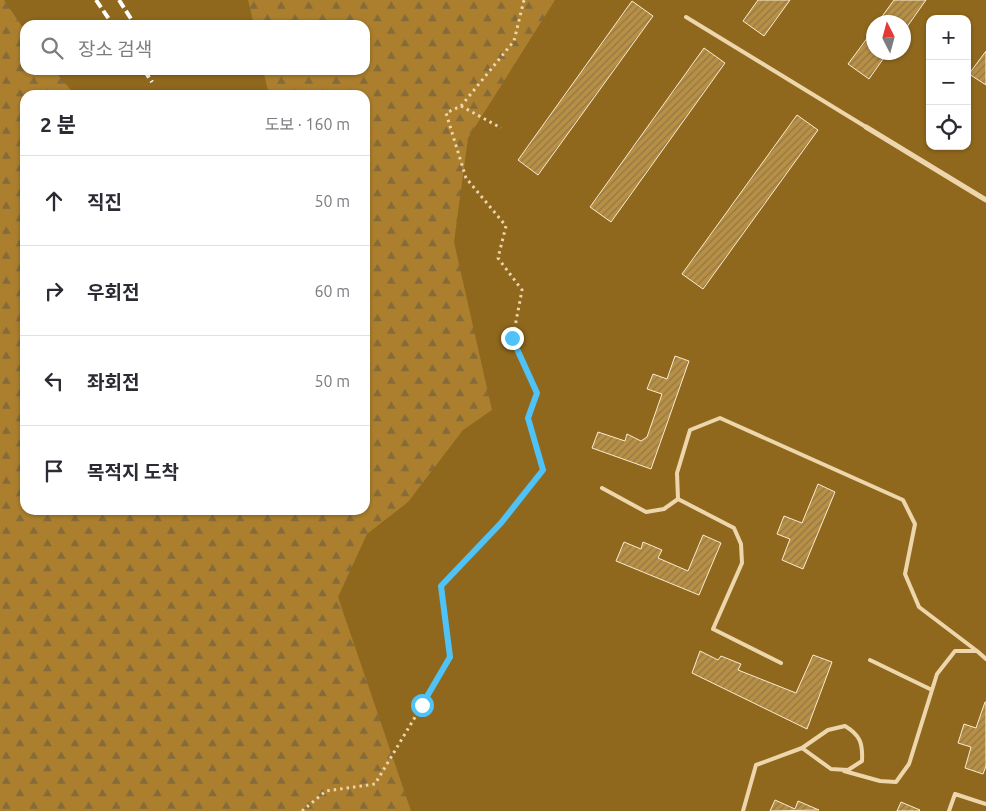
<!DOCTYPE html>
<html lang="ko">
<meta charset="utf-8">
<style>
:root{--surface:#fff;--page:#f2f2f3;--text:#2b2b33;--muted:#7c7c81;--line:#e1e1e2}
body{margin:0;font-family:Ubuntu,"Noto Sans KR",sans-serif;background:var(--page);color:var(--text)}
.controls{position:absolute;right:15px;top:15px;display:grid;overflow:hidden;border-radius:10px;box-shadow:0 1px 4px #0004}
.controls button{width:45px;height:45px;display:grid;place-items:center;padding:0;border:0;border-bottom:1px solid var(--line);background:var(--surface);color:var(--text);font:25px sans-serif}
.compass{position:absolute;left:866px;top:15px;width:45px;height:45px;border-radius:50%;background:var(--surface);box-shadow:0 1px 4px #0004;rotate:354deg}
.stop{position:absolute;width:15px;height:15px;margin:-11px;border:4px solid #4fc3f7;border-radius:50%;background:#fff}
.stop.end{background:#4fc3f7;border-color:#fff;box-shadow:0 1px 5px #0008}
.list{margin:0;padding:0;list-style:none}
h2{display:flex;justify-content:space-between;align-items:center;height:65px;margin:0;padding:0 20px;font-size:21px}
h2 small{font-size:16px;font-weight:400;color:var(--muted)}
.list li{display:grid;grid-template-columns:32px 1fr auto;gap:15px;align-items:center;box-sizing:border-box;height:90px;padding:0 20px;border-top:1px solid var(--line)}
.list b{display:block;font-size:19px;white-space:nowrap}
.list em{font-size:16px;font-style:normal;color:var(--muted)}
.icon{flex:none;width:28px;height:28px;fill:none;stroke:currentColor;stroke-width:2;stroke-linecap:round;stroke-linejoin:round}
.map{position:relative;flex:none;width:986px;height:811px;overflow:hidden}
.search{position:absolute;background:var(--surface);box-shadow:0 1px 4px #0004;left:20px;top:20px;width:350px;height:55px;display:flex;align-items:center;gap:12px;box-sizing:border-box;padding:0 18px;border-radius:15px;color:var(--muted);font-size:19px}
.panel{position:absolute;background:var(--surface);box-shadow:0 1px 4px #0004;left:20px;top:90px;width:350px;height:425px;border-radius:15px}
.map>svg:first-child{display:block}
.forest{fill:url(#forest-firs)}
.building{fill:url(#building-hatch);stroke:#faebd1}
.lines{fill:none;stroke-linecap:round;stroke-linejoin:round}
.path{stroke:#edd6ab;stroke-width:3;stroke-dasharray:2.5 4;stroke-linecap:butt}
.lane{stroke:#edd6ab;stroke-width:4}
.street{stroke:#edd6ab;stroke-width:5}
.rail{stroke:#fff;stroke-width:4;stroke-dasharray:9 4;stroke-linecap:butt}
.route{stroke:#4fc3f7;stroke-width:6}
</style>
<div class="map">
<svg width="986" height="811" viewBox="0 0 986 811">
<defs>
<pattern id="forest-firs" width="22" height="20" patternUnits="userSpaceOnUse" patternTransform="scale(1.25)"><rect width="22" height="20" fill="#ab7f2d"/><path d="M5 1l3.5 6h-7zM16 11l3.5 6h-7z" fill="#856b39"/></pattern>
<pattern id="building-hatch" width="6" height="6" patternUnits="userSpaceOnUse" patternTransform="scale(1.25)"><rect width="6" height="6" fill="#b78f45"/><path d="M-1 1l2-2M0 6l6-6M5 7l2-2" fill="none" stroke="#927847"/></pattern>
</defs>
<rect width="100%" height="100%" fill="#8f681d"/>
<!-- forest -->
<path class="forest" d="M0 0H4L25 31V70H54L75 95H25V510H365V95H269L263 70H365V25H254L248 0H555L468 138 454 242 492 410 463 430 408 502 367 534 338 597 411 811H0Z"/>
<!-- building -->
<path class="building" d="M758 0H790L764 36 743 21Z
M894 0H926L904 31V22H878Z
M632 1 653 16 538 175 518 160Z
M874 29V52H888L869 79 848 64Z
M704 48 725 63 611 222 590 207Z
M986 51V85L969 74Z
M797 115 818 130 703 289 682 274Z
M675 356 689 361 651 469 592 448 598 432 625 441 627 434 641 441 647 437 662 394 647 389 653 374 667 379Z
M818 484 835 492 803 569 782 560 790 539 777 534 784 516 802 523Z
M703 535 721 543 699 595 616 561 624 542 641 549 643 542 662 550 658 558 688 571Z
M700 651 718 660 721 656 741 664 738 670 796 693 813 655 832 662 807 729 692 673Z
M985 702H986V766L983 774 965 768 971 747 958 743 964 724 976 728Z
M775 800 795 809 798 801 819 810 770 811Z
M901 802 920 810 919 811H897Z"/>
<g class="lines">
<!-- path -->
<path class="path" d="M461 106 501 128
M302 811 326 791 375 784 451 657 441 586 501 523 543 470 528 418 537 393 513 337 522 290 498 258 506 226 466 178 446 113 461 106 514 41 524 0"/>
<!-- lane -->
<path class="lane" d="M686 17 866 127
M602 488 646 512 664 509 678 499 734 528 741 544 742 563 713 629 781 663
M678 499 677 473 690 430 720 418 903 500 915 524 905 574 919 607 977 651
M870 660 932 690
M844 771 880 781 896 782 909 764 937 674 955 651H977L986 659
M743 811 756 765 802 748 828 730 845 726C860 735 863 743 862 761L848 770 831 769 802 748
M949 811 955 794 986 804"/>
<!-- street -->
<path class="street" d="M866 127 986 200"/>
<!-- rail -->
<path class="rail" d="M96 0 113 25
M119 0 135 25
M144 70 152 82"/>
</g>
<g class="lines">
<!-- route -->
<path class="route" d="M422 705 450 657 441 586 501 523 543 470 528 418 537 393 512 338"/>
</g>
</svg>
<div class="controls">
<button>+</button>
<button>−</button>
<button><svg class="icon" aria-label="locate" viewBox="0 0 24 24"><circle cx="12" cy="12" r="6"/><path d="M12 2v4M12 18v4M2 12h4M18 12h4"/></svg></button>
</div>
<svg class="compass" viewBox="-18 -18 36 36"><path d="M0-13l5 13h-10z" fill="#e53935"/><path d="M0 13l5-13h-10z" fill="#7c7c81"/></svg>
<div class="stop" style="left:422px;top:705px"></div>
<div class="stop end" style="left:512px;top:338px"></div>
<div class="search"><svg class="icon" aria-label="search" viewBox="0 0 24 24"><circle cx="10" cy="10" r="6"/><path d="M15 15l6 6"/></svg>장소 검색</div>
<section class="panel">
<h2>2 분<small>도보 · 160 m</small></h2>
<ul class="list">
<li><svg class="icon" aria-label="ahead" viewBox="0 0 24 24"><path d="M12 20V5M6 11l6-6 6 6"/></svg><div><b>직진</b></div><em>50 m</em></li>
<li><svg class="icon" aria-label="right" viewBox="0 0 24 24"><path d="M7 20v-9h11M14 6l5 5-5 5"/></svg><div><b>우회전</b></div><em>60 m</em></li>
<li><svg class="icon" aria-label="left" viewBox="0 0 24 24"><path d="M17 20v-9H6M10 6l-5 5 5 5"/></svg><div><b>좌회전</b></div><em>50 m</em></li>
<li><svg class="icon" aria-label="arrive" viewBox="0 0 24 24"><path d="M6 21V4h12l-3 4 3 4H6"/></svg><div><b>목적지 도착</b></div></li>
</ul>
</section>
</div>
